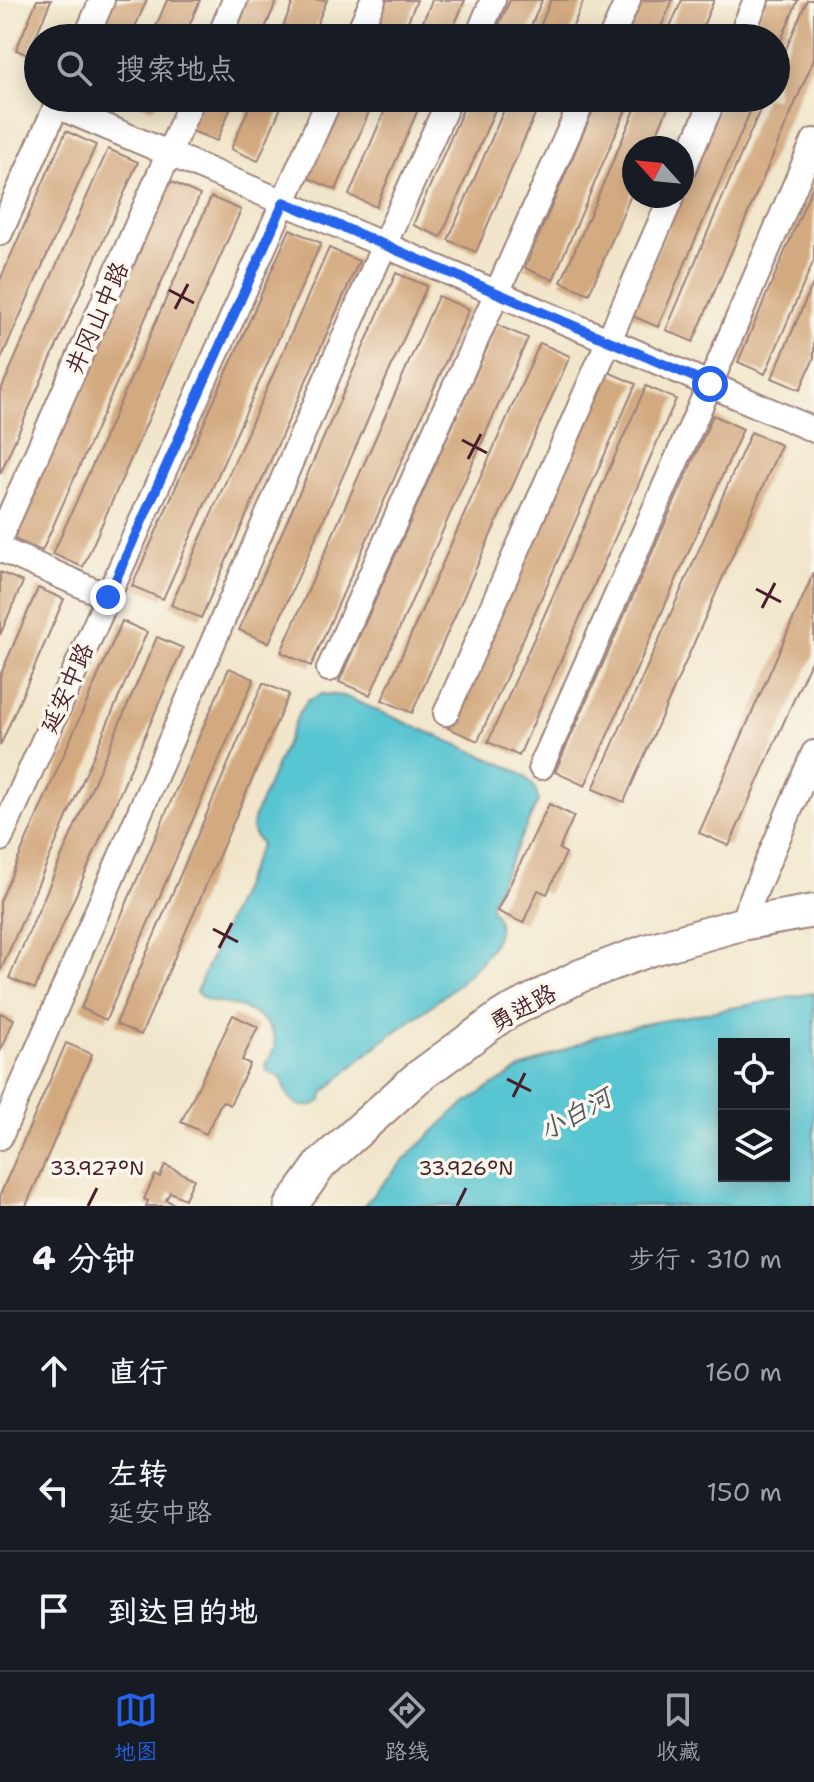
<!DOCTYPE html>
<html lang="zh">
<meta charset="utf-8">
<style>
:root{--surface:#171b24;--page:#242831;--text:#f1f3f6;--muted:#9ea1a6;--line:#363941;--accent:#2563eb}
body{margin:0;font-family:"Shantell Sans","LXGW WenKai TC",sans-serif;background:var(--page);color:var(--text)}
.controls{position:absolute;right:24px;bottom:24px;display:grid;overflow:hidden;border-radius:0px;box-shadow:0 4px 20px #0003}
.controls button{width:72px;height:72px;display:grid;place-items:center;padding:0;border:0;border-bottom:2px solid var(--line);background:var(--surface);color:var(--text);font:40px sans-serif}
.compass{position:absolute;left:622px;top:136px;width:72px;height:72px;border-radius:50%;background:var(--surface);box-shadow:0 4px 20px #0003;rotate:297deg}
.stop{position:absolute;width:24px;height:24px;margin:-18px;border:6px solid #2563eb;border-radius:50%;background:#fff}
.stop.end{background:#2563eb;border-color:#fff;box-shadow:0 2px 8px #0008}
.list{margin:0;padding:0;list-style:none}
h2{display:flex;justify-content:space-between;align-items:center;height:104px;margin:0;padding:0 32px;font-size:34px}
h2 small{font-size:26px;font-weight:400;color:var(--muted)}
.list li{display:grid;grid-template-columns:52px 1fr auto;gap:24px;align-items:center;box-sizing:border-box;height:120px;padding:0 32px;border-top:2px solid var(--line)}
.list b{display:block;font-size:30px;white-space:nowrap}
.list p{margin:0;font-size:26px;white-space:nowrap;color:var(--muted)}
.list em{font-size:26px;font-style:normal;color:var(--muted)}
.icon{flex:none;width:44px;height:44px;fill:none;stroke:currentColor;stroke-width:2;stroke-linecap:round;stroke-linejoin:round}
.map{position:relative;flex:none;width:814px;height:1206px;overflow:hidden}
.search{position:absolute;background:var(--surface);box-shadow:0 4px 20px #0003;left:24px;right:24px;top:24px;height:88px;display:flex;align-items:center;gap:20px;box-sizing:border-box;padding:0 28px;border-radius:44px;color:var(--muted);font-size:30px}
.sheet{height:464px;background:var(--surface)}
nav{display:flex;justify-content:space-around;align-items:center;box-sizing:border-box;height:112px;border-top:2px solid var(--line);background:var(--surface);font-size:22px;color:var(--muted)}
nav a{display:grid;justify-items:center;gap:4px}
nav .on{color:var(--accent)}
.map>svg:first-child{display:block}
.water{fill:#59c5d2;stroke:#52727e;stroke-width:2;fill-rule:evenodd}
.building{fill:#d3a97f}
.lines{fill:none;stroke-linecap:round;stroke-linejoin:round}
.street-casing{stroke:#9e827b;stroke-width:28}
.secondary-casing{stroke:#9e827b;stroke-width:36}
.street{stroke:#fff;stroke-width:24}
.secondary{stroke:#fff;stroke-width:32}
.route{stroke:#2563eb;stroke-width:10}
.ticks{fill:none;stroke:#4a1f2b;stroke-width:3}
.labels{text-anchor:middle;stroke-width:7;stroke-linejoin:round;paint-order:stroke}
.street-label{font-size:24px;fill:#4a1f2b;stroke:#fbf7ec}
.water-label{font-size:26px;font-style:italic;fill:#4f5965;stroke:#fbf7ec}
.ticks-label{font-size:20px;text-anchor:middle;fill:#4a1f2b;stroke:#fbf7ec;stroke-width:7;stroke-linejoin:round;paint-order:stroke}
</style>
<div class="map">
<svg width="814" height="1206" viewBox="0 0 814 1206">
<rect width="100%" height="100%" fill="#fbf7ec"/>
<filter id="ink" filterUnits="userSpaceOnUse"><feTurbulence type="fractalNoise" baseFrequency=".0125" numOctaves="2"/><feDisplacementMap in="SourceGraphic" scale="16" xChannelSelector="R" yChannelSelector="G"/><feConvolveMatrix kernelMatrix="1 2 1 2 8 2 1 2 1" color-interpolation-filters="sRGB"/></filter>
<filter id="wash" filterUnits="userSpaceOnUse"><feTurbulence type="fractalNoise" baseFrequency=".006" numOctaves="4" result="noise"/><feDisplacementMap in="SourceGraphic" scale="32" xChannelSelector="R" yChannelSelector="G"/><feGaussianBlur stdDeviation="1.8" result="paint"/><feColorMatrix in="noise" values="0 0 0 0 0 0 0 0 0 0 0 0 0 0 0 0 0 1.4 0 .05"/><feComposite in="paint" operator="in"/></filter>
<g filter="url(#wash)">
<rect width="100%" height="100%" fill="#f1e6cb"/>
<!-- water -->
<path class="water" d="M322 694 344 696 509 767C524 775 537 783 538 801L491 902V909C529 946 410 1020 385 1039 364 1055 344 1074 324 1092L322 1100C301 1116 285 1099 282 1077L267 1071 266 1066C269 1058 275 1051 275 1043 275 1024 252 1010 236 1006 219 1001 211 1006 196 992L261 844C251 832 251 831 255 815L299 713 307 701Z
M814 993V1206H363L405 1159 454 1112 485 1090 522 1068 599 1035 644 1024ZM724 1044H784V1176H724Z"/>
<g id="blocks">
<!-- building -->
<path class="building" d="M37 0H51L28 55 16 50Z
M114 0H147L130 38H98Z
M167 0H200L184 38H151Z
M245 0H277L261 38H228Z
M294 0H327L311 38H278Z
M384 0H417L401 38H368Z
M432 0H465L449 38H416Z
M510 0H542L526 38H493Z
M551 0H584L568 38H535Z
M640 0H673L656 38H624Z
M682 0H714L698 38H665Z
M765 0H798L776 52V38H749Z
M807 0H814V59L693 342 666 330 765 98H776V72Z
M127 98H158L153 109Z
M203 98H235L217 141 189 130Z
M253 98H285L258 161 231 149Z
M343 98H375L336 190 308 178Z
M390 98H423L376 207 349 195Z
M468 98H500L441 237 413 225Z
M509 98H542L476 252 448 240Z
M598 98H631L553 280 525 268Z
M640 98H672L651 148H634V188L589 294 561 282Z
M723 98H756L658 327 630 315Z
M66 131 96 145 0 361V280Z
M108 149 138 162 0 474V392Z
M170 181 200 195 42 551 12 538Z
M814 183V260L765 374 738 362Z
M211 197 241 210 83 567 53 554Z
M290 229 321 243 163 599 132 586Z
M329 248 359 261 201 618 171 605Z
M396 273 427 286 269 643 239 630Z
M814 281V358L800 390 772 378Z
M438 296 469 309 311 666 281 652Z
M497 325 528 338 370 695 339 682Z
M540 343 570 356 412 713 382 700Z
M606 371 636 384 478 741 448 728Z
M646 386 676 399 519 756 488 742Z
M713 415 743 429 585 786 555 772Z
M751 432 781 445 624 802 593 789Z
M0 572 23 582 0 635Z
M814 572V654L729 846 699 833Z
M38 588 64 599 0 746V676Z
M122 621 147 632 0 972V901Z
M157 637 183 648 35 989 9 978Z
M229 668 254 679 106 1020 81 1008Z
M263 683 289 694 141 1035 116 1024Z
M549 804 574 816 559 849 566 853 547 894 538 890 523 923 497 911Z
M0 1013 14 1019 0 1052Z
M233 1015 258 1027 242 1060 250 1064 230 1105 222 1101 206 1134 181 1122Z
M66 1043 92 1054 26 1206H0V1195Z
M165 1165 194 1179 185 1199 170 1192 166 1200 178 1206H146L148 1201 144 1199 155 1175 160 1177Z"/>
</g>
</g>
<g filter="url(#ink)">
<use href="#blocks" fill-opacity="0" stroke="#9e827b" stroke-width="2"/>
<g class="lines">
<defs>
<path id="street" d="M86 38 102 0
M219 38 235 0
M356 38 373 0
M477 38 493 0
M611 38 628 0
M740 38 756 0
M57 106 610 341 814 430
M682 172 714 98
M0 233 60 98
M0 538 193 98
M0 549 108 597
M329 669 584 98
M446 713 672 196
M541 767 710 384 814 141
M0 839 330 98
M741 924 814 753
M0 1137 384 245 450 98"/>
<path id="secondary" d="M291 1206 321 1164 417 1078 503 1015 580 976 649 950 741 924 814 911"/>
</defs>
<!-- street casing -->
<use href="#street" class="street-casing"/>
<!-- secondary casing -->
<use href="#secondary" class="secondary-casing"/>
<!-- street -->
<use href="#street" class="street"/>
<!-- secondary -->
<use href="#secondary" class="secondary"/>
</g>
</g>
<g class="lines" filter="url(#ink)">
<!-- route -->
<path class="route" d="M108 597 284 202 710 384"/>
</g>
<!-- ticks -->
<path class="ticks" d="M169 290 194 303M175 309 188 284M462 440 487 453M468 459 481 434M756 589 781 602M762 608 775 583M213 929 238 942M219 948 232 923M507 1079 531 1091M513 1097 525 1073M88 1206 97 1188M457 1206 466 1188"/>
<g class="labels">
<!-- street labels -->
<g class="street-label">
<text transform="translate(97 318) rotate(-66)" y="8">井冈山中路</text>
<text transform="translate(67 688) rotate(-66)" y="8">延安中路</text>
<text transform="translate(523 1008) rotate(-29)" y="8">勇进路</text>
</g>
<!-- water labels -->
<g class="water-label">
<text transform="translate(575 1114) rotate(-29)" y="9">小白河</text>
</g>
</g>
<g class="ticks-label">
<text x="97" y="1175">33.927°N</text>
<text x="466" y="1175">33.926°N</text>
</g>
</svg>
<div class="controls">
<button><svg class="icon" aria-label="locate" viewBox="0 0 24 24"><circle cx="12" cy="12" r="6"/><path d="M12 2v4M12 18v4M2 12h4M18 12h4"/></svg></button>
<button><svg class="icon" aria-label="layers" viewBox="0 0 24 24"><path d="M12 4l9 5-9 5-9-5zM3 14l9 5 9-5"/></svg></button>
</div>
<svg class="compass" viewBox="-18 -18 36 36"><path d="M0-13l5 13h-10z" fill="#e53935"/><path d="M0 13l5-13h-10z" fill="#9ea1a6"/></svg>
<div class="stop" style="left:710px;top:384px"></div>
<div class="stop end" style="left:108px;top:597px"></div>
<div class="search"><svg class="icon" aria-label="search" viewBox="0 0 24 24"><circle cx="10" cy="10" r="6"/><path d="M15 15l6 6"/></svg>搜索地点</div>
</div>
<section class="sheet">
<h2>4 分钟<small>步行 · 310 m</small></h2>
<ul class="list">
<li><svg class="icon" aria-label="ahead" viewBox="0 0 24 24"><path d="M12 20V5M6 11l6-6 6 6"/></svg><div><b>直行</b></div><em>160 m</em></li>
<li><svg class="icon" aria-label="left" viewBox="0 0 24 24"><path d="M17 20v-9H6M10 6l-5 5 5 5"/></svg><div><b>左转</b><p>延安中路</p></div><em>150 m</em></li>
<li><svg class="icon" aria-label="arrive" viewBox="0 0 24 24"><path d="M6 21V4h12l-3 4 3 4H6"/></svg><div><b>到达目的地</b></div></li>
</ul>
</section>
<nav>
<a class="on"><svg class="icon" aria-label="map" viewBox="0 0 24 24"><path d="M3 6l6-2 6 2 6-2v14l-6 2-6-2-6 2zM9 4v14M15 6v14"/></svg>地图</a>
<a><svg class="icon" aria-label="directions" viewBox="0 0 24 24"><path d="M12 3l9 9-9 9-9-9zM9 14v-3h6M13 9l2 2-2 2"/></svg>路线</a>
<a><svg class="icon" aria-label="saved" viewBox="0 0 24 24"><path d="M7 4h10v16l-5-4-5 4z"/></svg>收藏</a>
</nav>
